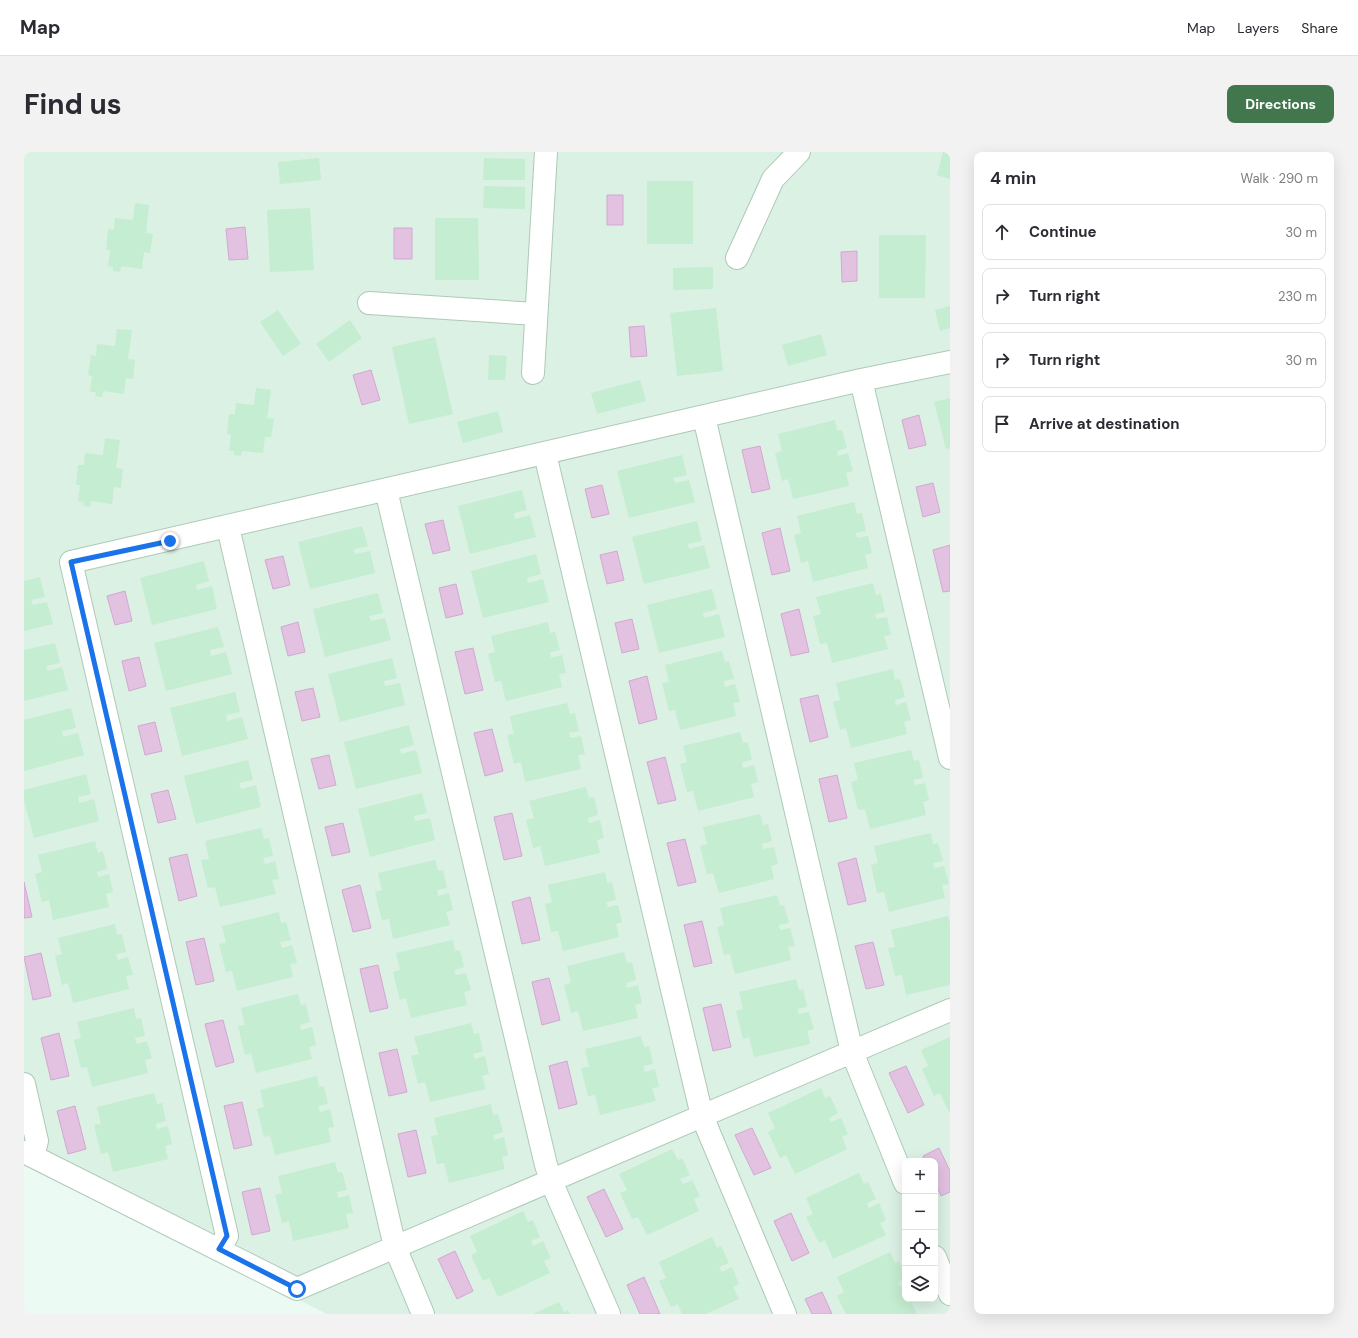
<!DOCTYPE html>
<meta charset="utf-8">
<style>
:root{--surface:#fff;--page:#f2f2f3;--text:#2b2b33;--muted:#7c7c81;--line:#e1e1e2;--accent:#42774d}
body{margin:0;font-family:"DM Sans",sans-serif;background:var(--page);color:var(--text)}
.controls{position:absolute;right:12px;bottom:12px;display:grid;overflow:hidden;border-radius:8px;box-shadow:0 4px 16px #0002}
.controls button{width:36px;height:36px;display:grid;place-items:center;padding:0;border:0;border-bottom:1px solid var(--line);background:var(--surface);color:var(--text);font:20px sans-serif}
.stop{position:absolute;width:12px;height:12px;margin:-9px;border:3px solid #1a73e8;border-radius:50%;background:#fff}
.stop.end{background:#1a73e8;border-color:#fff;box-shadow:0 1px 4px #0008}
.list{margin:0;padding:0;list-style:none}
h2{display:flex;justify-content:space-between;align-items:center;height:52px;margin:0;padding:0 16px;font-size:17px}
h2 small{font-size:13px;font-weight:400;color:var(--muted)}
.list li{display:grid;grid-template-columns:26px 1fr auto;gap:12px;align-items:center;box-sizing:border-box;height:56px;margin:0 8px 8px;padding:0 8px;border:1px solid var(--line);border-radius:8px}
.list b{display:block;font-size:15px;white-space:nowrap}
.list em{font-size:13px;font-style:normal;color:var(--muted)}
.icon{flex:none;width:22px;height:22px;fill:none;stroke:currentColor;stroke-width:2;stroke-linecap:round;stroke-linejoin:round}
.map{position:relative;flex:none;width:926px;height:1162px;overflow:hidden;border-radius:8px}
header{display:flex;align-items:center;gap:24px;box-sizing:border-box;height:56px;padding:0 20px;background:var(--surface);border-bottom:1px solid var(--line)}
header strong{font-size:19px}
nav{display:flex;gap:22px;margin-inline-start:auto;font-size:14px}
.intro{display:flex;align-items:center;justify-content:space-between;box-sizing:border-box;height:96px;padding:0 24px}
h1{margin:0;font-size:28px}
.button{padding:10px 18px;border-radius:8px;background:var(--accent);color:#fff;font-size:14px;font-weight:700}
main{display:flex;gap:24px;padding:0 24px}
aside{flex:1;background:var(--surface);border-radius:8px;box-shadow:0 4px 16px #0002}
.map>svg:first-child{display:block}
.residential{fill:#daf1e4;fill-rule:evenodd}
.water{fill:#e2c1e1;stroke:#d3a8d1}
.building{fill:#c5edd1}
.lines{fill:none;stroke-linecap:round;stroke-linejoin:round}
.minor-casing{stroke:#aec9b7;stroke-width:24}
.minor{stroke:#fff;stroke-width:22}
.route{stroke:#1a73e8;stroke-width:5}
</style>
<header>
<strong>Map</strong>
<nav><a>Map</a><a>Layers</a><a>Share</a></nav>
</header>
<div class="intro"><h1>Find us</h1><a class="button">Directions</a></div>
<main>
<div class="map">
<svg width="926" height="1162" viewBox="0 0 926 1162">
<rect width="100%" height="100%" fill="#ebfaf3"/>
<!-- residential -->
<path class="residential" d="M0 0H926V1162H303L0 1010ZM881 1009H911V1147H881Z"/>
<!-- water -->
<path class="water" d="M583 43H599V73H583Z
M221 75 224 107 205 108 202 77Z
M370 76H388V107H370Z
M833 99V129L818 130 817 100Z
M620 174 623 204 607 205 605 175Z
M347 218 356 248 338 253 329 223Z
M895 263 902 293 885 297 878 268Z
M736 294 746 337 728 341 718 298Z
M909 331 916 360 899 365 892 335Z
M578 333 585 362 568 366 561 337Z
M419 368 426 398 409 402 401 372Z
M756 376 766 419 748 423 738 381Z
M926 393V439L919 440 909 398Z
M593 399 600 428 583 432 576 403Z
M259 404 266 433 249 437 241 408Z
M432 432 439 462 422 466 415 436Z
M101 439 108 469 91 473 83 444Z
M775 457 785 500 767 504 757 462Z
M608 467 615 497 598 501 591 471Z
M274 470 281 500 264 504 257 475Z
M449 496 459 538 441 542 431 500Z
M115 505 122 534 105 539 98 509Z
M623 524 633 567 615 572 605 529Z
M289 536 296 565 278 569 271 540Z
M794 543 804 585 786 590 776 547Z
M131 570 138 599 121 603 114 574Z
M468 577 479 619 461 624 450 581Z
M305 603 312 633 295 637 287 607Z
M641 605 652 648 634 652 623 610Z
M813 623 823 666 805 670 795 627Z
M144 638 152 667 134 671 127 642Z
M488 661 498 704 480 708 470 665Z
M319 671 326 700 308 704 301 675Z
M661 687 672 730 654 734 643 691Z
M163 702 173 744 155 749 145 706Z
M832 706 842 749 824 753 814 711Z
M0 730 8 765 0 766Z
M336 733 347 776 329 780 318 738Z
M506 745 516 788 498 792 488 750Z
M678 769 688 811 670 815 660 773Z
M180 786 190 829 172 833 162 790Z
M849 790 860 833 842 837 831 794Z
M17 801 27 844 9 848 0 805Z
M354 813 364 856 346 860 336 817Z
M525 826 536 868 518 873 508 830Z
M697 852 707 895 689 899 679 856Z
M199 868 210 910 192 915 181 872Z
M35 881 45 924 27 928 17 886Z
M373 897 383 940 365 944 355 901Z
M543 909 553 952 535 957 525 914Z
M882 914 900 953 884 961 865 921Z
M218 950 228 993 210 997 200 954Z
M51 954 62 997 44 1002 33 959Z
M728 976 747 1016 730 1023 711 983Z
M392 978 402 1021 384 1025 374 982Z
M915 996 926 1019V1040L917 1044 911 1030V1009H901L899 1004Z
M236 1036 246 1079 228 1083 218 1040Z
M580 1037 599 1077 582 1085 563 1045Z
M767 1061 785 1101 768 1109 750 1069Z
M431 1099 449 1139 433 1147 414 1107Z
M620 1125 636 1162H616L603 1133Z
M798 1140 808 1162H788L781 1147Z"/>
<!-- building -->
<path class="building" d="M919 0H926V27L913 23Z
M295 6 297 28 256 32 254 10Z
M460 6 501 7V28H459Z
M623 29H669V92H623Z
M460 34 501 35V57L459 56Z
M111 51 125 53 122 81 129 82 126 101 120 100 118 117 97 114 96 120 89 119V115L84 114 86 98H82L84 77 90 78 91 66 109 68Z
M286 56 290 118 246 120 243 58Z
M411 66H454L455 128H411Z
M855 83H902L901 146H855Z
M689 115V137L649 138V116Z
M926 154V176L916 179 911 158Z
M692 156 699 219 653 224 646 161Z
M254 158 277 192 259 204 236 170Z
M326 168 338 186 305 210 292 192Z
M93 177 108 178 104 207 111 208 109 227 102 226 100 242 79 239 78 245 71 244 72 240H66L68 224 64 223 67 203 72 204 73 192 91 194Z
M797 182 803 203 764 214 758 193Z
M411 185 429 262 385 272 368 195Z
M465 203 483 204 481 228H464Z
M616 228 622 249 573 262 567 241Z
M232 236 247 238 243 266 250 267 247 285H241L239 301 218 299 217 304 210 303V299H205L207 283 203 282 205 262H211L212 251 230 253Z
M926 246V296L922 297 910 250Z
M474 259 479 280 439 291 433 270Z
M811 268 813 279 818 278 823 296 813 299 814 304 824 301 829 319 822 321 825 334 769 347 764 327 758 329 751 301 758 299 754 282Z
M81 286 96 288 92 316 99 317 97 336 90 335 88 352 67 349 66 355 59 354 60 350 54 349 56 333H52L54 313H60L61 301 79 303Z
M658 303 663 323 649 326 651 331 665 328 671 350 605 366 593 319Z
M498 338 503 358 490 361 491 367 506 363 512 385 446 402 434 354Z
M830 350 833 362 838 361 842 379 832 381 833 386 844 384 848 401 841 403 844 416 789 430 784 409 777 411 770 383 777 381 773 364Z
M673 369 678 389 664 392 665 397 680 393 686 416 620 432 608 385Z
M338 374 344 394 330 397 331 402 346 399 351 421 286 437 274 390Z
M512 402 517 422 503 426 504 431 519 427 525 450 459 466 447 419Z
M180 409 185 429 172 433 173 438 188 434 193 457 128 473 116 426Z
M16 425 21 445 7 448 9 453 23 450 29 472 0 479V429Z
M849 431 852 443 857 442 861 460 851 462 852 467 863 465 867 483 860 484 864 497 808 511 803 491 796 492 789 464 797 462 792 445Z
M688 437 693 457 679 461 680 466 695 462 701 485 635 501 623 453Z
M354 441 359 461 345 464 347 469 361 466 367 488 301 505 289 457Z
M524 470 526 481 531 480 536 498 526 500 527 506 538 503 542 521 535 522 538 535 482 549 477 529 471 530 464 502 471 500 467 484Z
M194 475 200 495 186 498 187 504 202 500 208 522 142 539 130 491Z
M31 491 36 511 22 514 24 519 38 515 44 538 0 549V498Z
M698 499 701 510 705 509 710 527 700 529 701 535 711 532 716 550 709 551 712 564 656 578 651 558 645 559 638 531 645 530 641 513Z
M368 506 373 526 360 529 361 534 376 531 381 553 316 570 304 522Z
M869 517 871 528 876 527 881 545 871 548 872 553 882 550 887 568 880 570 883 582 827 596 822 576 816 578 809 550 816 548 812 531Z
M211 540 216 560 202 563 203 569 218 565 224 587 158 604 146 556Z
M543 551 546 562 551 561 555 579 545 581 546 586 557 584 561 602 554 603 557 617 501 630 497 610 490 612 483 583 490 582 486 564Z
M47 556 52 576 38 579 39 585 54 581 60 603 0 619V568Z
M385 573 390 593 376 597 377 602 392 598 398 621 332 637 320 590Z
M716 580 719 591 724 590 728 608 718 610 719 616 730 613 734 630 727 632 730 645 674 659 669 639 663 640 656 612 663 610 659 594Z
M887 598 890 609 895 608 899 626 889 628 891 633 901 631 905 648 899 650 902 663 846 677 841 657 834 658 827 630 834 628 830 611Z
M224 608 229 628 215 631 217 637 232 633 237 655 172 672 160 624Z
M62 622 67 642 54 645 55 651 70 647 75 669 10 686 0 648V638Z
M562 635 565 646 570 645 574 663 564 666 565 671 576 668 580 686 573 688 576 701 521 714 516 694 509 696 502 668 510 666 505 649Z
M398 641 403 661 390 664 391 669 406 666 411 688 346 705 334 657Z
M736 662 739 673 744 672 748 689 738 692 739 697 750 695 754 712 747 714 750 727 695 741 689 721 683 722 676 694 683 692 679 675Z
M237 676 240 687 245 686 249 704 239 706 241 712 251 709 255 727 248 728 252 742 196 755 191 735 184 736 177 708 185 707 181 689Z
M907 681 909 692 914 691 919 709 909 711 910 716 920 714 925 732 918 733 921 746 865 760 860 740 853 741 847 713 854 711 850 694Z
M71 689 74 701 79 699 83 717 73 720 74 725 85 722 89 740 82 742 85 755 29 768 25 748 18 750 11 722 18 720 14 703Z
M411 708 414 719 419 718 423 736 413 738 414 744 425 741 429 758 422 760 426 773 369 787 365 767 358 768 351 740 358 738 354 721Z
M581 720 583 731 588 730 592 748 582 750 584 755 594 753 598 770 592 772 595 785 539 799 534 779 527 780 521 752 528 750 524 733Z
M753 743 756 754 760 753 765 771 755 773 756 778 766 776 771 794 764 795 767 808 711 822 706 802 700 803 693 775 700 773 696 756Z
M255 760 257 771 262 770 267 788 256 790 258 796 268 793 273 811 266 812 269 825 213 839 208 819 202 820 195 792 202 791 198 774Z
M924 764 926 771V833L882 843 878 823 871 824 864 796 871 795 867 778Z
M91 772 93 783 98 782 102 800 92 802 94 808 104 805 109 823 102 824 105 837 49 851 44 831 38 833 31 804 38 802 34 786Z
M429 788 431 799 436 798 440 815 430 818 432 823 442 821 447 838 440 840 443 853 387 866 382 846 376 848 369 820 376 818 372 801Z
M600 800 603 811 608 810 612 828 602 831 603 836 614 833 618 851 611 853 614 866 559 879 554 859 547 861 540 833 547 831 543 814Z
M772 827 775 838 779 837 783 855 773 857 775 862 785 860 790 877 783 879 786 892 730 905 725 885 719 887 712 859 719 857 715 840Z
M274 842 277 853 282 852 286 870 276 873 277 878 288 875 292 893 285 895 288 907 232 921 227 901 221 903 214 874 221 873 217 856Z
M110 856 112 867 117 866 121 884 111 886 113 892 123 889 128 906 121 908 124 921 68 935 63 915 57 916 50 888 57 886 53 870Z
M447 871 450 882 455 881 459 899 449 902 451 907 461 904 465 922 458 924 462 937 406 950 401 930 394 932 387 904 395 902 390 885Z
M617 884 620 895 625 894 629 912 619 914 621 920 631 917 635 935 628 936 632 949 576 963 571 943 564 944 557 916 565 915 561 897Z
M926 885V959L925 960 916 941 910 944 898 917 904 914 897 898Z
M293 924 295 935 300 934 304 952 294 954 296 960 306 957 310 975 304 976 307 990 251 1003 246 983 240 985 233 957 240 955 236 938Z
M797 936 801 946 806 944 814 961 805 966 807 970 817 966 824 982 818 985 823 997 771 1022 762 1003 756 1006 744 980 751 976 744 961Z
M130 941 133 952 138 951 142 969 132 972 133 977 144 974 148 992 141 994 144 1007 89 1020 84 1000 77 1002 70 973 77 972 73 955Z
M467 952 469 963 474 962 479 980 469 983 470 988 480 985 484 1003 478 1005 481 1017 425 1031 420 1011 413 1012 407 984 414 983 410 966Z
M648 997 654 1008 658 1006 666 1023 656 1027 659 1032 668 1028 676 1044 670 1047 675 1059 623 1083 614 1065 608 1067 596 1041 603 1038 595 1022Z
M311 1010 314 1021 318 1020 323 1038 313 1040 314 1046 325 1043 329 1061 322 1062 325 1076 269 1089 265 1069 258 1071 251 1043 258 1041 254 1024Z
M835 1021 840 1032 844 1030 852 1047 843 1051 845 1056 855 1051 862 1068 856 1071 862 1083 809 1107 801 1088 795 1091 782 1065 789 1062 782 1046Z
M499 1059 504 1070 509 1068 516 1085 507 1089 509 1094 519 1089 527 1106 520 1109 526 1121 474 1145 465 1126 459 1129 447 1103 453 1100 446 1084Z
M688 1085 693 1096 697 1094 705 1111 695 1115 698 1120 708 1115 715 1132 709 1135 715 1147 682 1162H658L654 1152 647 1155 635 1129 642 1126 635 1110Z
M866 1100 871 1111 875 1109 881 1121V1126L874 1130 876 1135 881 1132V1147H892L887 1150 893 1162H822L813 1144 820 1140 813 1125Z
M535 1150 540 1160 544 1158 546 1162H509Z"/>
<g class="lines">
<defs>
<path id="minor" d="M713 106 749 27 775 0
M345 151 512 162
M509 221 522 0
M837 228 926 606
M680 265 828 900 881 1031
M521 302 678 964 761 1162
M362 338 522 1013 527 1029 585 1162
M204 375 371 1095 399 1162
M0 932 13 989 9 1004
M0 1000 273 1137 926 858
M195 1097 203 1084 47 410 837 228 926 210
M911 1105 926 1142"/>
</defs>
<!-- minor casing -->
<use href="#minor" class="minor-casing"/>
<!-- minor -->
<use href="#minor" class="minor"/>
</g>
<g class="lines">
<!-- route -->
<path class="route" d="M146 389 47 410 203 1084 195 1097 273 1137"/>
</g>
</svg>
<div class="controls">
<button>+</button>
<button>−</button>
<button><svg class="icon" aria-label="locate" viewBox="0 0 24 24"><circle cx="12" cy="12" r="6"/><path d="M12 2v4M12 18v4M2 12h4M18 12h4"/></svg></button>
<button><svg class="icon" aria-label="layers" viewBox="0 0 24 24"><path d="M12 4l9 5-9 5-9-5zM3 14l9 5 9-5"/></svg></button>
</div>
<div class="stop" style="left:273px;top:1137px"></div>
<div class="stop end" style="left:146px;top:389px"></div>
</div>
<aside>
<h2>4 min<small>Walk · 290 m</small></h2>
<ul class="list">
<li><svg class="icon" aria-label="ahead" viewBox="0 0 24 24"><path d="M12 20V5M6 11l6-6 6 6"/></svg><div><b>Continue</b></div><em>30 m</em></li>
<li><svg class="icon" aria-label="right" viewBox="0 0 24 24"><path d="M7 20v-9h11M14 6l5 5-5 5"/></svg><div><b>Turn right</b></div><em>230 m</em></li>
<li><svg class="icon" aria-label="right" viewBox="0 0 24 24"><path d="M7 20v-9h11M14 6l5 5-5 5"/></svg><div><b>Turn right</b></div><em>30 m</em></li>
<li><svg class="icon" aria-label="arrive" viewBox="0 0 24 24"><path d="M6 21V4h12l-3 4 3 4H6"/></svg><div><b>Arrive at destination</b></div></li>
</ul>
</aside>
</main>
